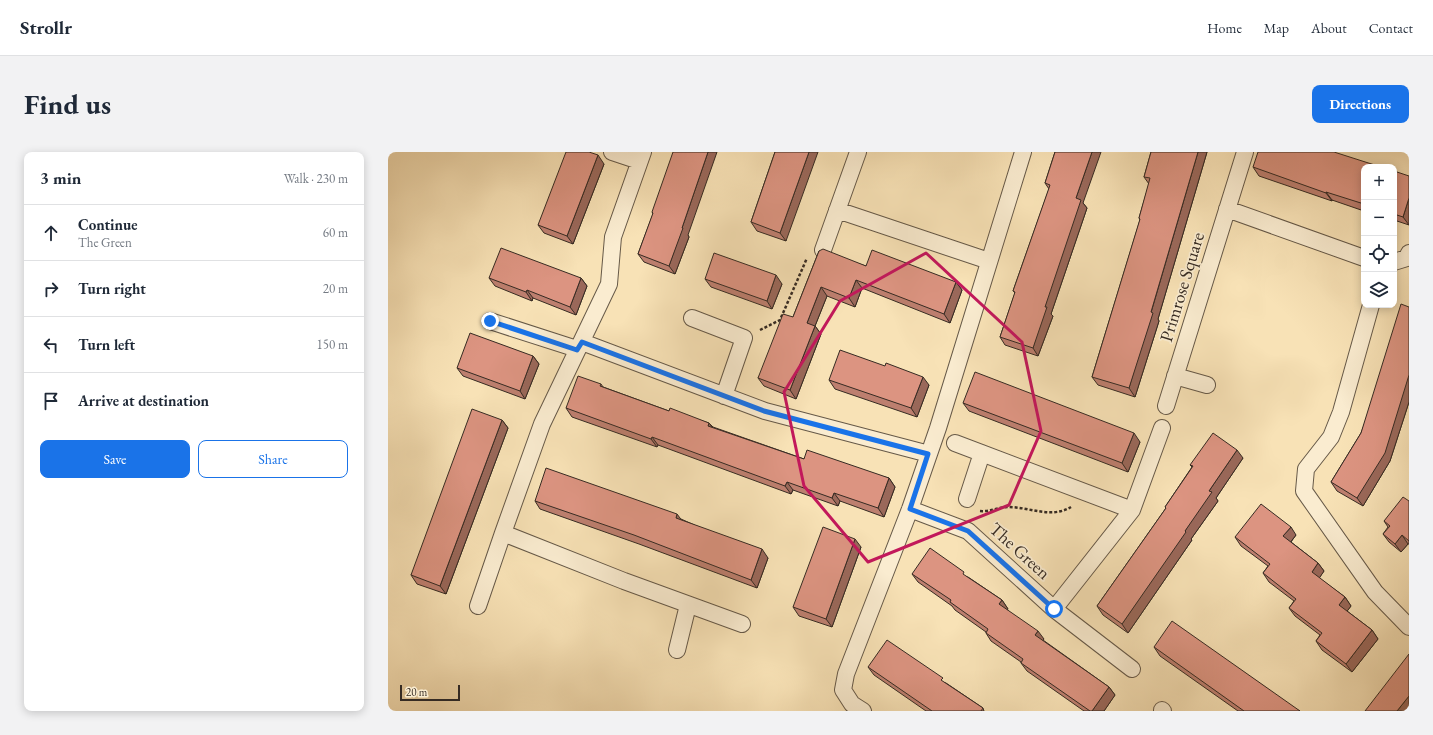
<!DOCTYPE html>
<meta charset="utf-8">
<style>
:root{--surface:#fff;--page:#f2f2f3;--text:#1f2937;--muted:#747a83;--line:#e0e1e3;--accent:#1a73e8}
body{margin:0;font-family:"EB Garamond",serif;background:var(--page);color:var(--text)}
.controls{position:absolute;right:12px;top:12px;display:grid;overflow:hidden;border-radius:8px;box-shadow:0 2px 10px #0003}
.controls button{width:36px;height:36px;display:grid;place-items:center;padding:0;border:0;border-bottom:1px solid var(--line);background:var(--surface);color:var(--text);font:20px sans-serif}
.scale{position:absolute;left:12px;bottom:10px;width:60px;box-sizing:border-box;padding-left:4px;border:2px solid #362b23;border-top:0;font-size:11px;line-height:14px;white-space:nowrap;color:#362b23;-webkit-text-stroke:3px #faecd0;paint-order:stroke}
.stop{position:absolute;width:12px;height:12px;margin:-9px;border:3px solid #1a73e8;border-radius:50%;background:#fff}
.stop.end{background:#1a73e8;border-color:#fff;box-shadow:0 1px 4px #0008}
.list{margin:0;padding:0;list-style:none}
h2{display:flex;justify-content:space-between;align-items:center;height:52px;margin:0;padding:0 16px;font-size:17px}
h2 small{font-size:13px;font-weight:400;color:var(--muted)}
.list li{display:grid;grid-template-columns:26px 1fr auto;gap:12px;align-items:center;box-sizing:border-box;height:56px;padding:0 16px;border-top:1px solid var(--line)}
.list b{display:block;font-size:15px;white-space:nowrap}
.list p{margin:0;font-size:13px;white-space:nowrap;color:var(--muted)}
.list em{font-size:13px;font-style:normal;color:var(--muted)}
.actions{display:flex;gap:8px;padding:12px 16px}
.actions a{flex:1;padding:9px 0;border:1px solid var(--accent);border-radius:8px;text-align:center;font-size:14px;color:var(--accent)}
.actions .main{background:var(--accent);color:#fff}
.icon{flex:none;width:22px;height:22px;fill:none;stroke:currentColor;stroke-width:2;stroke-linecap:round;stroke-linejoin:round}
.map{position:relative;flex:none;width:1021px;height:559px;overflow:hidden;border-radius:8px}
header{display:flex;align-items:center;gap:24px;box-sizing:border-box;height:56px;padding:0 20px;background:var(--surface);border-bottom:1px solid var(--line)}
header strong{font-size:19px}
nav{display:flex;gap:22px;margin-inline-start:auto;font-size:14px}
.intro{display:flex;align-items:center;justify-content:space-between;box-sizing:border-box;height:96px;padding:0 24px}
h1{margin:0;font-size:28px}
.button{padding:10px 18px;border-radius:8px;background:var(--accent);color:#fff;font-size:14px;font-weight:700}
main{display:flex;gap:24px;padding:0 24px}
aside{flex:1;background:var(--surface);border-radius:8px;box-shadow:0 2px 10px #0003}
.map>svg:first-child{display:block}
.lines{fill:none;stroke-linecap:round;stroke-linejoin:round}
.minor-casing{stroke:#665948;stroke-width:18}
.path{stroke:#362b23;stroke-width:2.5;stroke-dasharray:3 2;stroke-linecap:butt}
.minor{stroke:#faecd0;stroke-width:16}
.wall{fill:#bd7f6f;stroke:#362b23}
.shaded-wall{fill:#9a685a;stroke:#362b23}
.building{fill:#dc9481;stroke:#362b23}
.route{stroke:#1a73e8;stroke-width:5}
.marked{fill:none;stroke:#c2185b;stroke-width:3;stroke-linejoin:round}
.labels{text-anchor:middle;stroke-width:3.5;stroke-linejoin:round;paint-order:stroke}
.street-label{font-size:18px;fill:#362b23;stroke:#faecd0}
</style>
<header>
<strong>Strollr</strong>
<nav><a>Home</a><a>Map</a><a>About</a><a>Contact</a></nav>
</header>
<div class="intro"><h1>Find us</h1><a class="button">Directions</a></div>
<main>
<aside>
<h2>3 min<small>Walk · 230 m</small></h2>
<ul class="list">
<li><svg class="icon" aria-label="ahead" viewBox="0 0 24 24"><path d="M12 20V5M6 11l6-6 6 6"/></svg><div><b>Continue</b><p>The Green</p></div><em>60 m</em></li>
<li><svg class="icon" aria-label="right" viewBox="0 0 24 24"><path d="M7 20v-9h11M14 6l5 5-5 5"/></svg><div><b>Turn right</b></div><em>20 m</em></li>
<li><svg class="icon" aria-label="left" viewBox="0 0 24 24"><path d="M17 20v-9H6M10 6l-5 5 5 5"/></svg><div><b>Turn left</b></div><em>150 m</em></li>
<li><svg class="icon" aria-label="arrive" viewBox="0 0 24 24"><path d="M6 21V4h12l-3 4 3 4H6"/></svg><div><b>Arrive at destination</b></div></li>
</ul>
<div class="actions"><a class="main">Save</a><a>Share</a></div>
</aside>
<div class="map">
<svg width="1021" height="559" viewBox="0 0 1021 559">
<rect width="100%" height="100%" fill="#f8e2b6"/>
<filter id="stains"><feTurbulence type="fractalNoise" baseFrequency=".005" numOctaves="4"/><feColorMatrix values="0 0 0 0 .2 0 0 0 0 .09 0 0 0 0 .02 0 0 0 .5 -.17"/></filter>
<radialGradient id="worn" r=".72"><stop offset=".6" stop-color="#630" stop-opacity="0"/><stop offset="1" stop-color="#630" stop-opacity=".3"/></radialGradient>
<g class="lines">
<defs>
<path id="minor" d="M224 0 251 9
M839 57 976 106
M449 58 601 109
M435 98 470 0
M1006 110 1019 106 1021 101
M983 153 953 260 943 285 918 317 916 339 987 440 1021 475
M304 166 356 186 336 244
M102 169 189 197
M194 190 377 259 541 302
M787 224 819 233
M778 254 857 0
M567 291 744 358
M579 347 594 301
M522 357 580 379 666 457 744 517
M115 381 236 429 354 472
M90 454 115 381 154 272 221 132 225 85 255 0
M666 457 744 358 774 276
M289 498 300 453
M774 558 775 559
M475 559 464 552 455 538 458 522 522 357 550 276 635 0"/>
</defs>
<!-- minor casing -->
<use href="#minor" class="minor-casing"/>
<!-- path -->
<path class="path" d="M372 178 392 168 419 106
M592 359C602 360 611 355 620 355 642 355 663 367 683 355"/>
<!-- minor -->
<use href="#minor" class="minor"/>
</g>
<!-- wall -->
<path class="wall" d="M387 0 398 89 369 79 363 70Z
M667 0 695 51 699 56 663 162 665 164 650 204 617 193 612 185 627 141 625 139 661 37 657 31Z
M763 0H819L770 167 771 169 747 245 710 233 704 225 752 68 751 66 761 32 756 25Z
M216 12 185 92 156 81 150 73Z
M865 15H976V59L944 48V49L871 24Z
M1006 19 1021 73 1006 68Z
M264 60 300 83 301 85 287 122 256 110 250 102 265 62Z
M431 99 478 114 568 130 574 138 562 171 474 136 467 155 439 144 427 174 433 182 408 247 376 234 370 226 405 165Z
M101 126H193L199 134 188 163 145 146 144 149 107 134Z
M317 127 394 132 384 157 323 135Z
M1021 155V250L1002 309 975 354 949 339 943 330 973 281Z
M145 204 151 212 137 247 75 224 69 216Z
M441 228 541 233 529 265 447 237Z
M213 232 215 235 281 259 321 271 325 275 416 307 501 326 507 335 496 365 452 349 450 354 405 338 403 342 270 293 269 295 184 265 178 256Z
M575 251 752 290 740 320 581 259Z
M114 268 120 276 58 442 29 432 23 423Z
M855 306 828 346 830 349 803 387 804 388 740 481 715 463 709 454 778 356 777 355 804 315 802 313Z
M147 349 293 367 380 406 369 436 251 392 152 357Z
M1021 349V392H1020L1013 400 1001 390 995 382 1000 375 996 369Z
M908 383 903 390 930 411 936 419 931 426 957 445 963 454 959 459 984 478 990 487 964 520 934 498 928 489 932 483 907 464 901 456 906 449 881 430 875 421 880 414 853 394 847 385Z
M473 395 444 475 411 464 405 455Z
M524 422 580 425 614 448 620 457 619 458 656 487 655 488 721 535 727 543 716 559H696L639 519 633 511V510L603 489 598 481V480L567 458 564 454 530 430Z
M766 495 912 559H850L772 504Z
M480 515 558 531 595 556 596 559H538L486 523Z"/>
<!-- shaded-wall -->
<path class="shaded-wall" d="M320 0H329L300 83 301 85 287 122 281 114Z
M421 0H430L398 89 392 81Z
M704 0H713L695 51 699 56 663 162 665 164 650 204 645 196 688 46Z
M810 0H819L770 167 771 169 747 245 741 236Z
M210 3 216 12 185 92 179 84Z
M938 40 944 48V49L938 41Z
M1021 46V73L1015 65Z
M388 123 394 132 384 157 379 149Z
M193 126 199 134 188 163 182 155Z
M468 128 474 136 467 155 461 146Z
M568 130 574 138 562 171 556 162Z
M433 135 439 144 425 179 419 171Z
M139 138 145 146 144 149 138 140Z
M427 174 433 182 408 247 402 238Z
M145 204 151 212 137 247 132 239Z
M1021 223V250L1002 309 975 354 969 346Z
M535 225 541 233 529 265 523 256Z
M114 268 120 276 58 442 52 434Z
M321 271 327 279 320 274Z
M746 281 752 290 740 320 734 311Z
M264 285 270 293 269 295 263 287Z
M849 298 855 306 828 346 830 349 803 387 804 388 740 481 734 472 797 379 821 339Z
M501 326 507 335 496 365 490 356Z
M399 330 405 338 403 342 397 334Z
M446 341 452 349 450 354 444 346Z
M289 362 295 370 288 366Z
M903 375 908 383 901 392 895 384Z
M1014 383 1020 392 1013 400 1007 392Z
M467 387 473 395 444 475 438 467Z
M374 397 380 406 369 436 363 428Z
M930 411 936 419 930 428 924 420Z
M957 445 963 454 957 462 951 453Z
M614 448 620 457 617 461 611 452Z
M984 478 990 487 964 520 958 512Z
M650 479 656 487 653 491 647 483Z
M721 535 727 543 716 559H704Z
M1021 544V559H1009Z"/>
<!-- building -->
<path class="building" d="M178 0H201L210 3 179 84 150 73Z
M285 0H320L294 76H295L281 114 250 102 265 61 264 60Z
M387 0H421L392 81 363 70Z
M667 0H704L688 46 693 48 657 155H659L645 196 612 185 627 140 625 139 662 33 657 31Z
M763 0H810L763 160 765 161 741 236 704 225 752 67 751 66 762 26 756 25Z
M870 0H946L993 15H976V52L938 40V41L865 15Z
M1006 19 1021 24V46L1015 65 1006 62Z
M113 96 193 126 182 155 139 138 138 140 101 126Z
M435 97 478 114 484 98 568 130 556 162 468 128 461 146 433 135 419 171 427 174 402 238 370 226 395 162 405 165 431 99Z
M326 101 388 123 379 149 317 127Z
M1013 152 1021 155V223L997 301 969 346 943 330 973 281Z
M82 181 145 204 132 239 69 216Z
M452 198 497 214 498 211 535 225 523 256 441 228Z
M587 220 746 281 734 311 575 251Z
M190 224 213 232 212 234 281 259 282 256 321 271 320 274 416 307 419 298 501 326 490 356 446 341 444 346 399 330 397 334 264 285 263 287 178 256Z
M84 257 114 268 52 434 23 423Z
M825 281 849 298 821 339 824 340 797 379 798 380 734 472 709 454 778 356 777 355 805 314 802 313Z
M158 316 289 362 288 366 374 397 363 428 246 383 147 349Z
M1015 345 1021 349V389L1014 383 1007 392 995 382 1002 374 996 369Z
M873 352 903 375 895 384 930 411 924 420 957 445 951 453 984 478 958 512 928 489 934 481 901 456 908 447 875 421 882 412 847 385Z
M435 375 467 387 438 467 405 455Z
M542 396 576 420 575 422 614 448 611 452 650 479 647 483 721 535 704 559H702L633 511 635 507 598 481 600 477 562 450 563 448 524 422Z
M784 469 912 559H856L766 495Z
M499 488 555 526 553 528 595 556 593 559H544L480 515Z
M1021 502V544L1009 559H977Z"/>
<g class="lines">
<!-- route -->
<path class="route" d="M102 169 189 198 194 190 376 259 540 302 522 357 580 379 666 457"/>
</g>
<!-- marked area -->
<path class="marked" d="M538 101 634 190 653 279 621 353 480 410 416 334 396 240 452 149Z"/>
<g class="labels">
<!-- street labels -->
<g class="street-label">
<text transform="translate(794 135) rotate(-73)" y="6">Primrose Square</text>
<text transform="translate(632 399) rotate(42)" y="6">The Green</text>
</g>
</g>
<rect width="100%" height="100%" filter="url(#stains)"/>
<rect width="100%" height="100%" fill="url(#worn)"/>
</svg>
<div class="controls">
<button>+</button>
<button>−</button>
<button><svg class="icon" aria-label="locate" viewBox="0 0 24 24"><circle cx="12" cy="12" r="6"/><path d="M12 2v4M12 18v4M2 12h4M18 12h4"/></svg></button>
<button><svg class="icon" aria-label="layers" viewBox="0 0 24 24"><path d="M12 4l9 5-9 5-9-5zM3 14l9 5 9-5"/></svg></button>
</div>
<div class="scale">20 m</div>
<div class="stop" style="left:666px;top:457px"></div>
<div class="stop end" style="left:102px;top:169px"></div>
</div>
</main>
